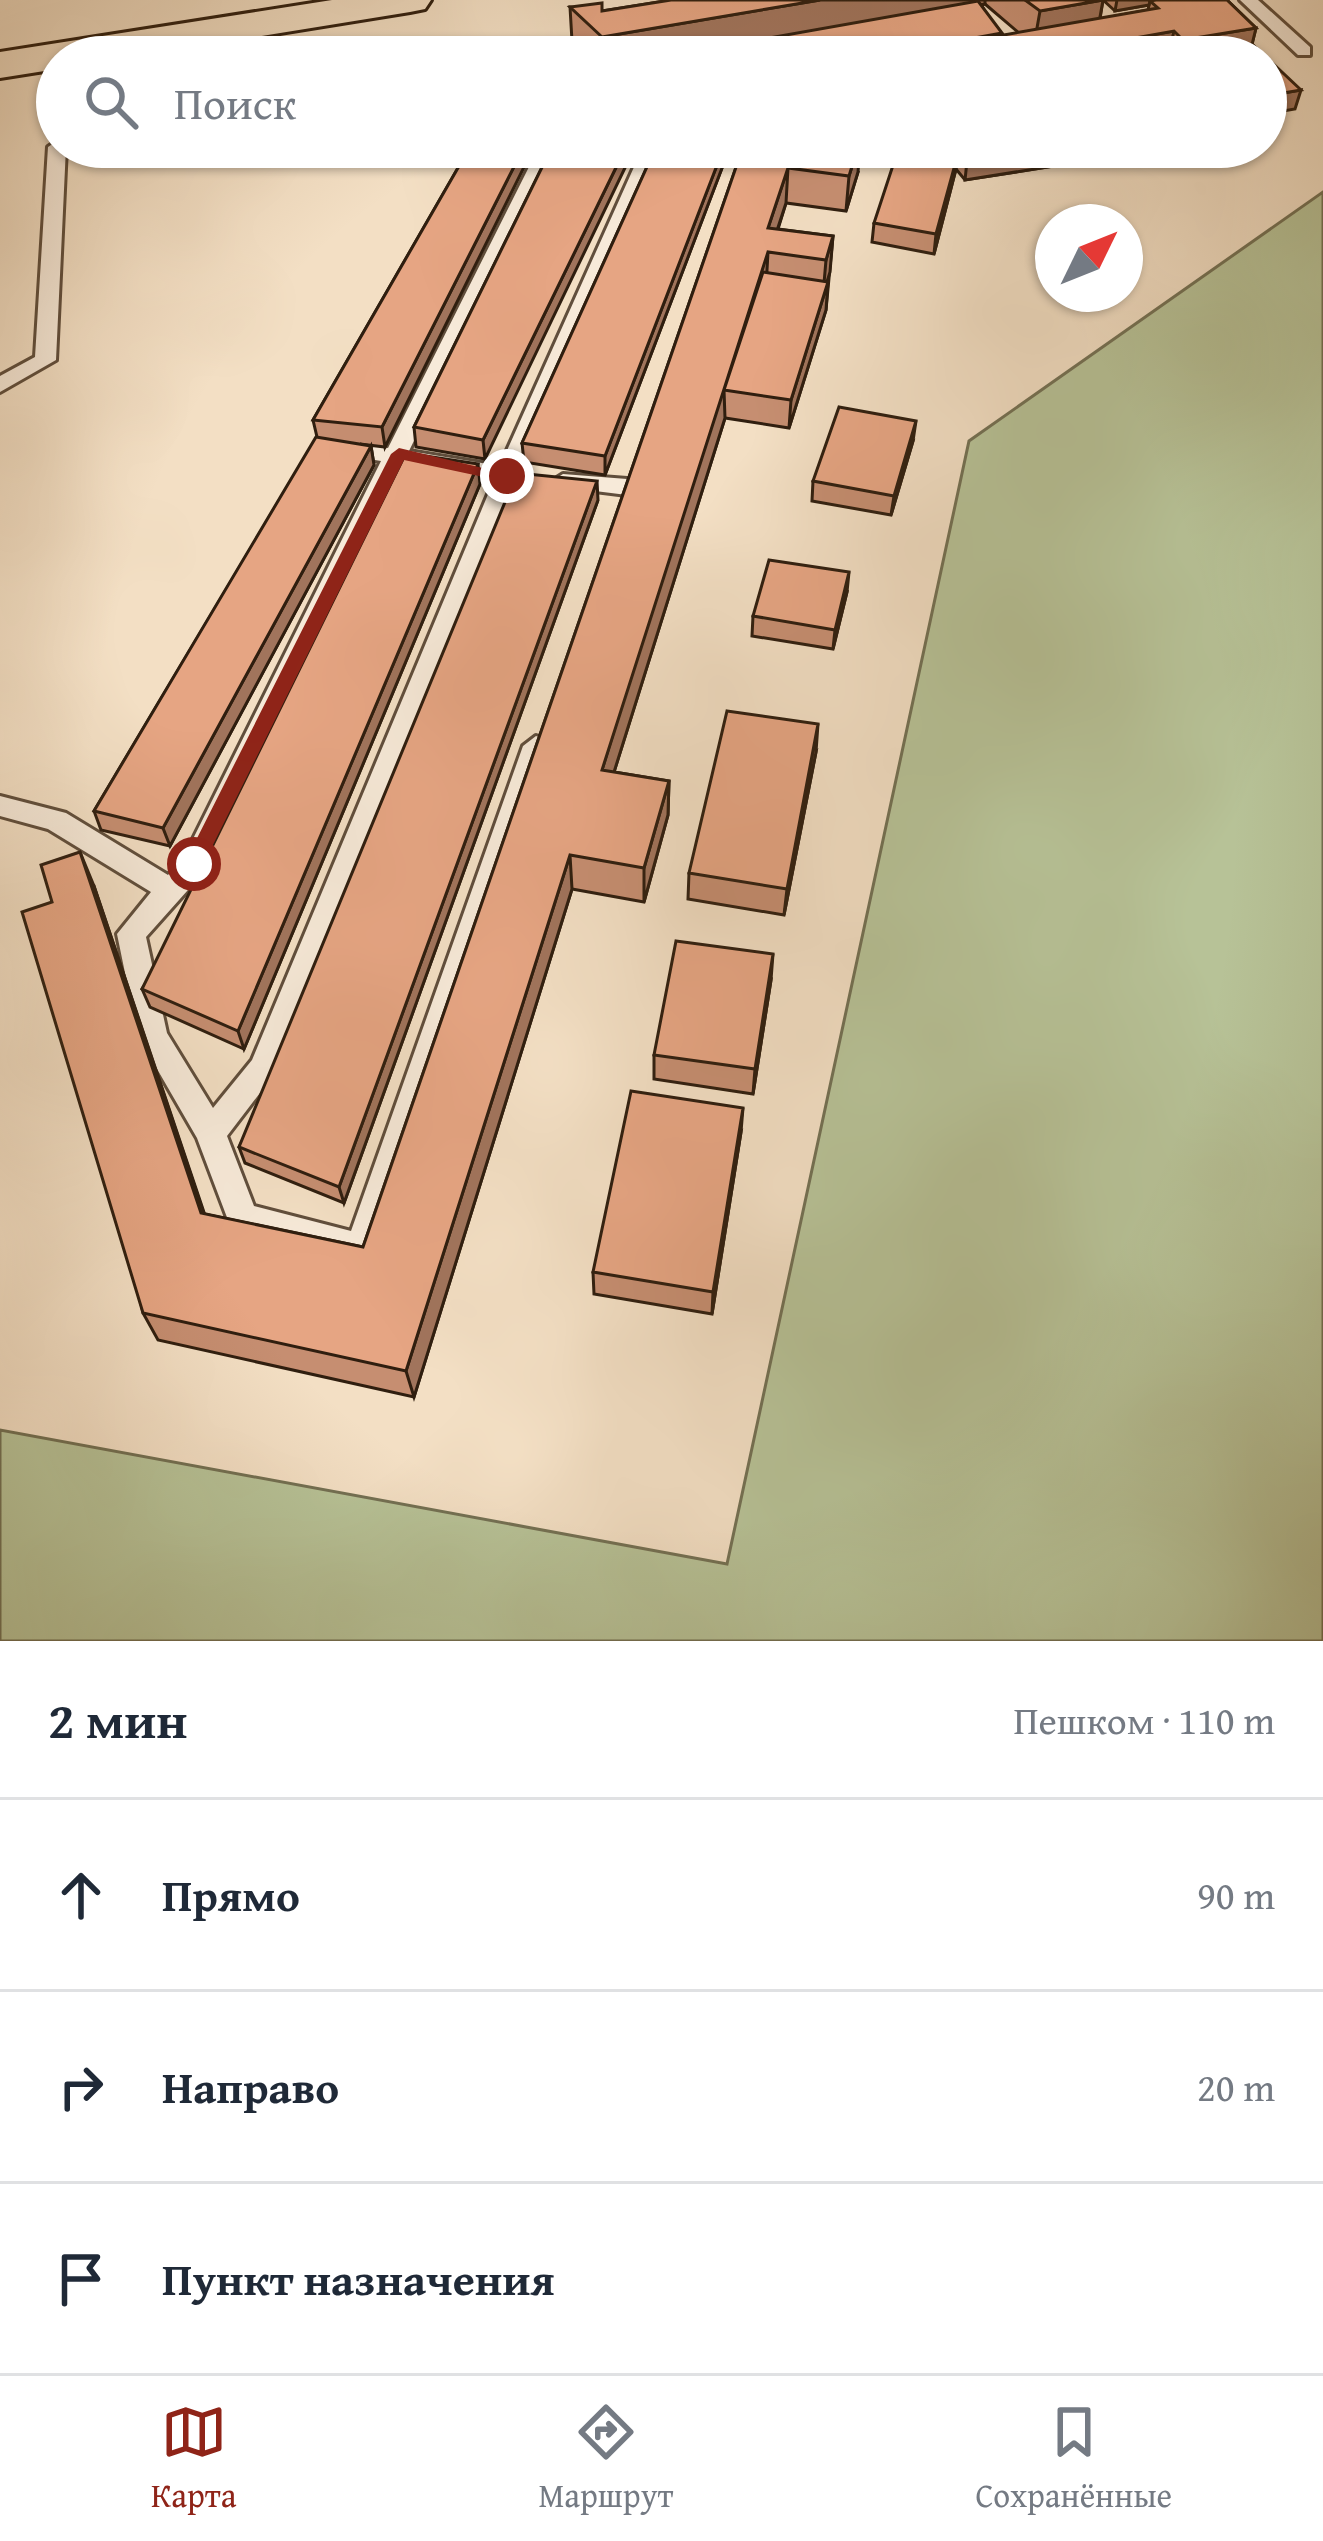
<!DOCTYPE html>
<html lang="ru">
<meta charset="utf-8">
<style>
:root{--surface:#fff;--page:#f6f6f7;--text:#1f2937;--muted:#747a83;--line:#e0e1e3;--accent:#8f2418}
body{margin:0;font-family:"Gentium Book Plus",serif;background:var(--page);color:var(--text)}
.compass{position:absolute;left:1035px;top:204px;width:108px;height:108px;border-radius:50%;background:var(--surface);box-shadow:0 3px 9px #0004;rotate:47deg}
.stop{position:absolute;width:36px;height:36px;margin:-27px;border:9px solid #8f2418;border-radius:50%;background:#fff}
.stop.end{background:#8f2418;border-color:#fff;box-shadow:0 3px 12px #0008}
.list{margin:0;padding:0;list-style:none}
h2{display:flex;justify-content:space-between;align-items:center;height:156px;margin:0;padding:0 48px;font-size:51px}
h2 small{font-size:39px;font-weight:400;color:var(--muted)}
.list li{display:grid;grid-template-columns:78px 1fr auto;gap:36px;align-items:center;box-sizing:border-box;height:192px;padding:0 48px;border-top:3px solid var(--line)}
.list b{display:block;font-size:45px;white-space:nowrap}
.list em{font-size:39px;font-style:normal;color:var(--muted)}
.icon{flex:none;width:66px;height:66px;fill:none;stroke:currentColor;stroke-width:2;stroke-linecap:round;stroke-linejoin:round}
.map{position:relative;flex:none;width:1323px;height:1641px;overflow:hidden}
.search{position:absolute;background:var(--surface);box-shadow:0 3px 9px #0004;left:36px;right:36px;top:36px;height:132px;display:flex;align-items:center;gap:30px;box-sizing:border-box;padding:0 42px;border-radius:66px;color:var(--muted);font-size:45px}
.sheet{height:732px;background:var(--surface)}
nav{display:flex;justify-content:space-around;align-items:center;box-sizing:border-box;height:168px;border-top:3px solid var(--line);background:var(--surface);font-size:33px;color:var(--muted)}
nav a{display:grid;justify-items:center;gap:6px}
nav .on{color:var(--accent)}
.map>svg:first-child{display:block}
.green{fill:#b7c297;stroke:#737053;stroke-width:3}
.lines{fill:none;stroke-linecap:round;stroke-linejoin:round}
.service-casing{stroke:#604e3c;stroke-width:6}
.trunk-casing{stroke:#2f1e0f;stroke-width:6}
.service{fill:#f7ead9;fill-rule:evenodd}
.trunk{fill:#f3dfc4;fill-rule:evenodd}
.wall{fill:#c68e71;stroke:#2f1e0f;stroke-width:3;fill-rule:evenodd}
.shaded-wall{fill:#a1745c;stroke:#2f1e0f;stroke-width:3}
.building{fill:#e6a583;stroke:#2f1e0f;stroke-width:3}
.route{fill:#8f2418}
</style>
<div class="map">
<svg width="1323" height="1641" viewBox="0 0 1323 1641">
<rect width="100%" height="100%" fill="#f3dfc4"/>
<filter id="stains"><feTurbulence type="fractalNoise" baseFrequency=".00167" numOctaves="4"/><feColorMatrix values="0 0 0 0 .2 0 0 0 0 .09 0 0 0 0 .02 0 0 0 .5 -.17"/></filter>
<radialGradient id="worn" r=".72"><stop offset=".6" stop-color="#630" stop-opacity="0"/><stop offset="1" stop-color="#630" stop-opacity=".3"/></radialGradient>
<!-- green -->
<path class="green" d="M1323 192V1641H0V1430L727 1564 969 441Z"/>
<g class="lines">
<defs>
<path id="service" d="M1240 0H1258L1310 47V55H1298Z
M783 40 792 45 789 49 744 57H704Z
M300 44 306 45V53L275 57Z
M57 141V147H66L56 360 0 392V376L35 357 48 147Z
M539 147H557L409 451 500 466 643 147H661L521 470 536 478 533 483 515 484 279 1068 227 1136 254 1206 351 1231 523 746 536 736 545 739 549 746 377 1249 372 1260 361 1264 231 1228 197 1138 138 1036 117 934 151 892 48 829 0 816V796L66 813 168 875 184 857 381 461 338 454 327 447 338 440 388 448ZM402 465 494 480 252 1060 213 1108 167 1033 146 937 204 872Z
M563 474 627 479 638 487 627 495 555 486 552 481Z"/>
<path id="trunk" d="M332 0H431L425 9 410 12 131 57H57V69L0 78V52Z"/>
</defs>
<!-- service casing -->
<use href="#service" class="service-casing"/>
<!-- trunk casing -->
<use href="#trunk" class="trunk-casing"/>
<!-- service -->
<use href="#service" class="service"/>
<!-- trunk -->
<use href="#trunk" class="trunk"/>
</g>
<!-- wall -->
<path class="wall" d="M671 0H1227L1256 28 1252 44 1266 57H751V45L717 51 721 57H588L572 41 570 7 602 11ZM1103 0 1115 11 1149 5 1148 10 1100 19ZM985 4 1019 33 1001 36 981 5Z
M470 147 385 447 360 444 371 446 374 465 170 846 101 830 94 811 317 437 313 420Z
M552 147 485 459 416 447 414 427Z
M656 147H730L605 475 524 462 522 443Z
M743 147 858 172 846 211 786 203 778 229 833 236 826 310 789 428 725 418 614 772 669 781 668 815 644 902 572 889 414 1397 158 1340 143 1313 52 902 94 886 204 1214 363 1247Z
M939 147H1174L965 180 956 169 934 254 872 242 874 223Z
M913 441 891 515 812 501 813 481Z
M480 484 244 1049 150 1007 142 989Z
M598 500 344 1203 245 1163 239 1147Z
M847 592 833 649 752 636 753 616Z
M816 752 784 915 688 899 689 873Z
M771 980 753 1094 654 1079V1055Z
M741 1132 712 1314 594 1294 593 1272Z"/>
<!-- shaded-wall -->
<path class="shaded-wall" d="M820 0H985V4L755 45 752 41 751 45 685 57H602V37Z
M1103 0 1097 34 1034 45 1040 11Z
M1117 0H1176L1150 1 1149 5 1115 11Z
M1256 28 1249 57 1200 52 1199 57H1179L1183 40Z
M1174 31 1168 57H1028Z
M1301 90 1295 109 1266 114V96Z
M524 147H534L385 447 382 427Z
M626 147H635L485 459 483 440Z
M724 147H730L605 475V456Z
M858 147H860L858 172 846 211 849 176Z
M1057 147H1174L965 180 967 161Z
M959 150 956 169 934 254 936 234Z
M788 168 786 203 770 252H768L766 288 724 390 725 418 604 804 602 770 768 228Z
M833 236 830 272 823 295 826 260Z
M828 282 826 310 789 428 791 400Z
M916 421 913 441 891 515 894 496Z
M371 446 374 465 170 846 163 828Z
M478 464 480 484 244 1049 238 1031Z
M597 481 598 500 344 1203 339 1187Z
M849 572 847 592 833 649 835 630Z
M818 724 816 752 784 915 787 889Z
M669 781 668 815 644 902V868Z
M80 852 94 886 214 1242 201 1213Z
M570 855 572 889 414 1397 406 1371Z
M773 954 771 980 753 1094 755 1069Z
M743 1108 741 1132 712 1314 713 1292Z"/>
<!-- building -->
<path class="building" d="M671 0H820L602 37 570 7 602 3V11Z
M1025 0H1103L1040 11Z
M1156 0H1227L1256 28 1183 40 1174 31 1028 57H878L1158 8 1150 1Z
M978 1 1002 33 870 57H766L752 41Z
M1252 44 1266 57H1205L1200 52Z
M714 47 721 57H660Z
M526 50 570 55 569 57H522Z
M1266 57 1301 90 1266 96Z
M470 147H524L382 427 313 420Z
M552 147H626L483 440 414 427Z
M656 147H724L605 456 522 443Z
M743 147H858L849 176 788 168 768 228 833 236 826 260 768 252 602 770 669 781 644 868 570 855 406 1371 143 1313 22 912 52 902 41 865 80 852 201 1213 363 1247Z
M899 147 959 150 936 234 874 223Z
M956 147H1057L967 161Z
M763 272 828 282 791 400 724 390Z
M839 407 916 421 894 496 813 481Z
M316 437 371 446 163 828 94 811Z
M406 453 478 464 238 1031 142 989Z
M517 473 597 481 339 1187 239 1147Z
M769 560 849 572 835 630 753 616Z
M727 711 818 724 787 889 689 873Z
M676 941 773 954 755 1069 654 1055Z
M631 1091 743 1108 713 1292 593 1272Z"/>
<!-- route -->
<path class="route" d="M399 448 516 476 507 482 404 460 201 869H187L184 864 391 454Z"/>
<rect width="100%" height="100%" filter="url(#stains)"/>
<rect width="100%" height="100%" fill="url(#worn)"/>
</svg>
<svg class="compass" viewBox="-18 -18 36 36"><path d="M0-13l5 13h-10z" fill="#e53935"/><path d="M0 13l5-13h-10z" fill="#747a83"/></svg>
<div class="stop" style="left:194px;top:864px"></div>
<div class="stop end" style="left:507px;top:476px"></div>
<div class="search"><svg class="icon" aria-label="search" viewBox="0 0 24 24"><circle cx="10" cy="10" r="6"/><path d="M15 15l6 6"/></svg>Поиск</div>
</div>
<section class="sheet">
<h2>2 мин<small>Пешком · 110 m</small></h2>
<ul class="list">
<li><svg class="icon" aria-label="ahead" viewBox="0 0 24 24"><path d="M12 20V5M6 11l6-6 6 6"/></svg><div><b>Прямо</b></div><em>90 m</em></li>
<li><svg class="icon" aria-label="right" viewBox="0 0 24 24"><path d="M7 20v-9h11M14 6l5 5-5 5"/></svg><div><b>Направо</b></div><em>20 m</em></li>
<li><svg class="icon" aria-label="arrive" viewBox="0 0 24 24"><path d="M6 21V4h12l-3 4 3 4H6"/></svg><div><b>Пункт назначения</b></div></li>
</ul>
</section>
<nav>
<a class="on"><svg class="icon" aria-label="map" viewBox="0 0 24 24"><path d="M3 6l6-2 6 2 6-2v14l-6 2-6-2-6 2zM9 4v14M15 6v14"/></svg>Карта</a>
<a><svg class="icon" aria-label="directions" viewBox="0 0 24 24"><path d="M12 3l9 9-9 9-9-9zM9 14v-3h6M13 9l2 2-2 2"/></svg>Маршрут</a>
<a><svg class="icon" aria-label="saved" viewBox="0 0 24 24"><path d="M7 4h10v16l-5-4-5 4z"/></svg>Сохранённые</a>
</nav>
